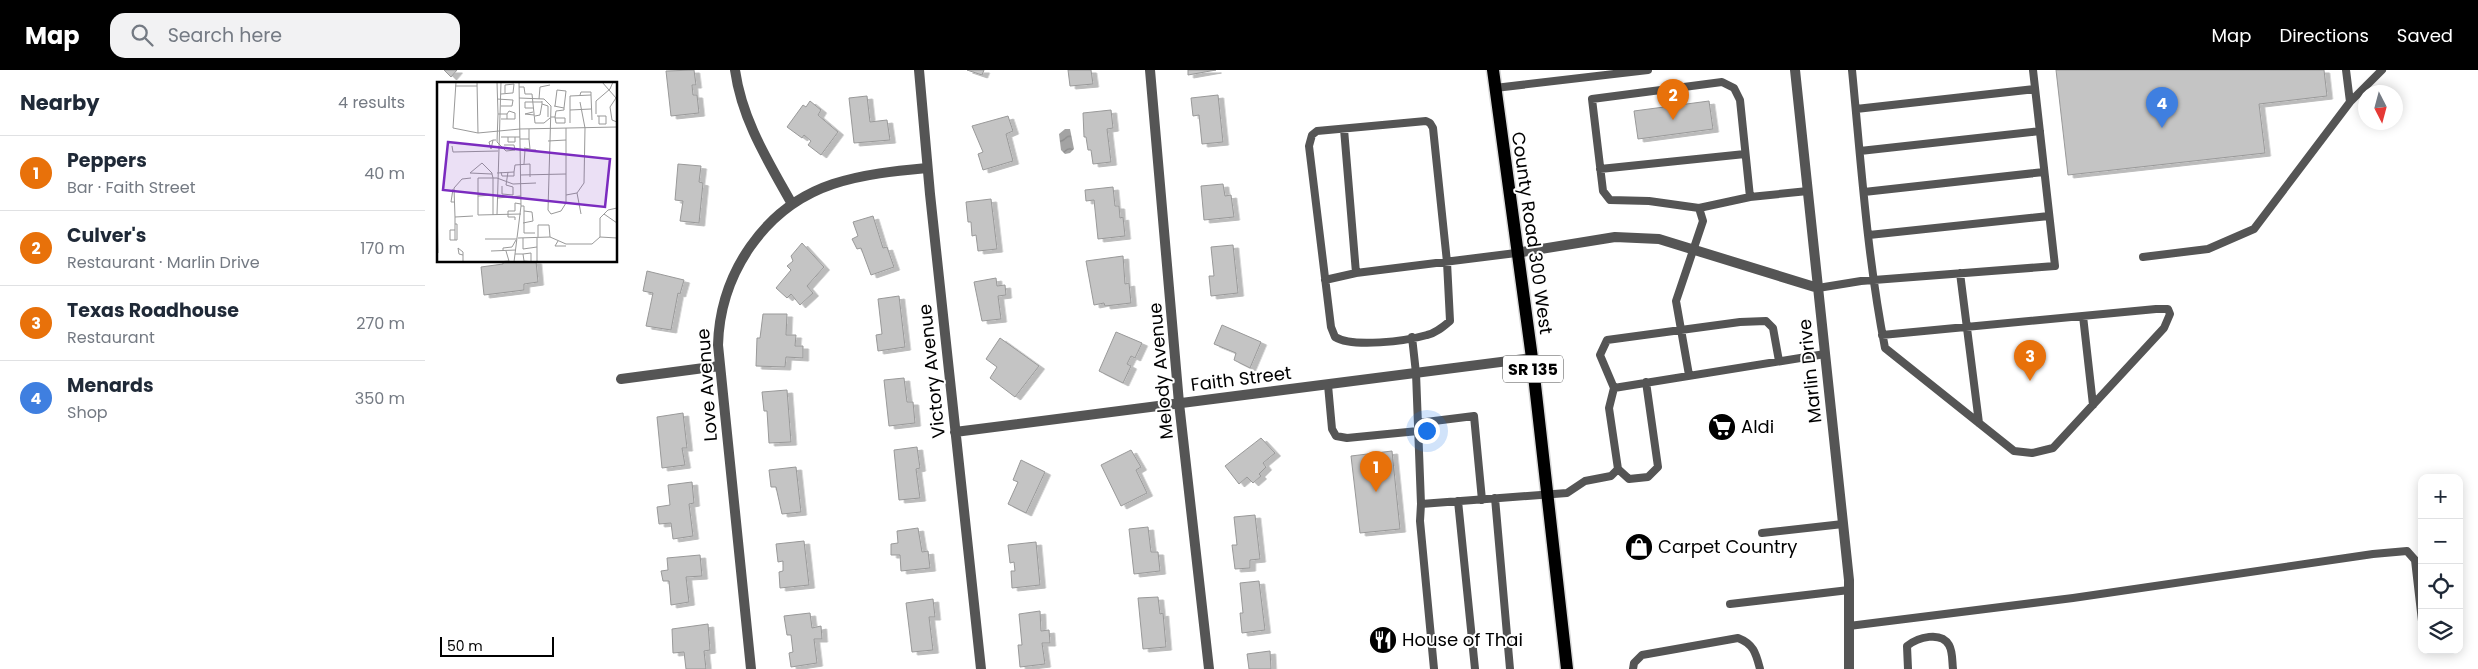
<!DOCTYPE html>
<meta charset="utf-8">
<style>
:root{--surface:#fff;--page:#f2f2f3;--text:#1f2937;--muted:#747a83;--line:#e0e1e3;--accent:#000}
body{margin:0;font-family:Poppins,sans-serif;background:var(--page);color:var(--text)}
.controls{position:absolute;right:15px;bottom:15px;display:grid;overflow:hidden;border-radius:10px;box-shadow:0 2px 12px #0003}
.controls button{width:45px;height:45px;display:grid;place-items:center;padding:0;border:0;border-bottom:1px solid var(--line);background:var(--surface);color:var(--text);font:25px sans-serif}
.compass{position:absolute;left:1933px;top:15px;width:45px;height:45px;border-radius:50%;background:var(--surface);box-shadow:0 2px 12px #0003;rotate:174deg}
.scale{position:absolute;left:15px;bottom:12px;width:114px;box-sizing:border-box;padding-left:5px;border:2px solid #000;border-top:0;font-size:14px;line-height:18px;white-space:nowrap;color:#000;-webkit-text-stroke:4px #fff;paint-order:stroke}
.you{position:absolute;left:1001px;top:360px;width:18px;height:18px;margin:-12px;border:4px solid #fff;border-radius:50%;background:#1a73e8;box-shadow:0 0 0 8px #1a73e833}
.badge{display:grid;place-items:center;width:32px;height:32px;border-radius:50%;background:var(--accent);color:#fff;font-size:16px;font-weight:700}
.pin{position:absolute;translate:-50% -41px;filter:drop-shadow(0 1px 2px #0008)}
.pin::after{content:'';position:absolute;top:26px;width:18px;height:15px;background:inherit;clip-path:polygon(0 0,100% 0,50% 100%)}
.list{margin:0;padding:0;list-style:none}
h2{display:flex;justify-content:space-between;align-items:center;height:65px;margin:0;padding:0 20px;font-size:21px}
h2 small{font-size:16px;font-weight:400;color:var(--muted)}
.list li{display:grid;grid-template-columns:32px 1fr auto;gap:15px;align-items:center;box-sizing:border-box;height:75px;padding:0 20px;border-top:1px solid var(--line)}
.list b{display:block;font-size:19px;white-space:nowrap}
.list p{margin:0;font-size:16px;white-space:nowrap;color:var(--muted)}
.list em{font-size:16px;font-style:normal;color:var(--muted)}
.icon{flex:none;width:28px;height:28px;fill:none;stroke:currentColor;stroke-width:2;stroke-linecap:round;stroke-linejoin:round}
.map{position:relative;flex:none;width:2053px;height:599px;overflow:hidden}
header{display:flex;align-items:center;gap:30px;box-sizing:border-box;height:70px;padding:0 25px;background:var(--accent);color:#fff}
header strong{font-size:24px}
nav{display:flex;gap:28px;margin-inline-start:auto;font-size:18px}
.search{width:350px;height:45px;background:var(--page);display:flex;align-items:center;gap:12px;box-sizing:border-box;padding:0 18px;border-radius:15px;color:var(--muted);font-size:19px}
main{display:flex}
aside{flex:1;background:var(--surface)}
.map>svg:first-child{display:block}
.water{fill:url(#water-waves)}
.building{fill:#c4c4c4;stroke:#999;filter:url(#shadow)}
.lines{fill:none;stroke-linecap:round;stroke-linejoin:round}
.primary-casing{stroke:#dbdbdb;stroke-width:15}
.service{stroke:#555;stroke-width:8}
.minor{stroke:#555;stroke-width:10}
.primary{stroke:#000;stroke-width:12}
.labels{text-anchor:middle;stroke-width:4;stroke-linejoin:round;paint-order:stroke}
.shield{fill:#fff;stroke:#4c4c4c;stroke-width:1}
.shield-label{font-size:16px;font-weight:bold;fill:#000}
.street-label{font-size:18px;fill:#000;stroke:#fff}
.poi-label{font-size:18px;fill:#000;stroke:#fff;text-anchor:start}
.inset-road{fill:none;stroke:#999;stroke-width:1}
.view{fill:#7b2cbf;fill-opacity:0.15;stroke:#7b2cbf;stroke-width:2.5}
.inset-edge{fill:none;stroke:#000;stroke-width:2.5}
</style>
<header>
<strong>Map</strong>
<div class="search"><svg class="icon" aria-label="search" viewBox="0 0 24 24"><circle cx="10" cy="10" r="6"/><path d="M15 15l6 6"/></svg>Search here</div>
<nav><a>Map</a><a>Directions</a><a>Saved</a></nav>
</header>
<main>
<aside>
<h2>Nearby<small>4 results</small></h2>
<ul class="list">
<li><span class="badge" style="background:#e8710a">1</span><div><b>Peppers</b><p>Bar · Faith Street</p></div><em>40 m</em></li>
<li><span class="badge" style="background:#e8710a">2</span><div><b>Culver's</b><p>Restaurant · Marlin Drive</p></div><em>170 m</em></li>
<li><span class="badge" style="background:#e8710a">3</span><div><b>Texas Roadhouse</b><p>Restaurant</p></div><em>270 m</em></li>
<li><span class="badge" style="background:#3f7fe0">4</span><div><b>Menards</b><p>Shop</p></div><em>350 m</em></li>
</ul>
</aside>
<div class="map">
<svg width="2053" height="599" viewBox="0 0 2053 599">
<defs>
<pattern id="water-waves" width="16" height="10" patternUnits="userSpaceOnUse" patternTransform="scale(1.25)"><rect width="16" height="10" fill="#a3a3a3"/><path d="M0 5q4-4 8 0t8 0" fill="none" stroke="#8b8b8b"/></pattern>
<filter id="shadow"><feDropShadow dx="5.5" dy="3" stdDeviation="0" flood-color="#0004"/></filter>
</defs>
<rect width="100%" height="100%" fill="#fff"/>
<!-- water -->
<path class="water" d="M640 59H645L649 79 645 83 640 84 636 80 634 64Z"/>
<!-- building -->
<path class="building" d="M19 0H32L26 7Z
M269 0 271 15H267L268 25H272L274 43 246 46 241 1Z
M542 0H559L557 5Z
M643 0H666L668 14 645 16Z
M763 0H791L763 5Z
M1631 0H1899L1902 26 1834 34 1840 83 1643 105Z
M793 25 798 72 777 74 774 45 768 46 766 28Z
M442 26 445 52 462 50 465 70 429 73 424 28Z
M385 31 396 40 393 45 413 62 396 85 383 75 386 71 379 65 377 68 362 57 378 35 381 37Z
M1284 31 1288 59 1213 69 1209 41Z
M686 40 688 58 682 59 686 92 668 94 666 80H663L661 67H659L658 43Z
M583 46 588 61 581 64 588 91 558 100 553 84 558 82 547 56Z
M253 94 276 96 274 112 278 113 274 153 255 151 258 131 250 130Z
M798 114 800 126 806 125 809 147 779 150 776 116Z
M688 117 690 136H694L695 148 698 147 700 166 673 169 669 130 661 131 660 120Z
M566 129 572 179 553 181 551 165 547 166 546 152H543L541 132Z
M448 146 458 178 462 177 469 197 446 205 436 178 432 179 427 169 433 166 428 152Z
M377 173 399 197 382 216 388 223 375 235 366 224 362 228 351 218 366 200 362 196 368 191 366 186Z
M808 175 813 223 786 226 784 206H789L786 177Z
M698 186 700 214 704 213 706 233 680 236 679 233 669 235 661 191Z
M78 191H111L113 212 99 214V220L59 225 56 197 78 194Z
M222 201 259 210 255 224 253 223 246 260 221 256 228 223 218 221Z
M571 208 572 216 580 215 581 225 573 226 576 249 557 251 549 212Z
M474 226 480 277 453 281 451 265 457 264 453 229Z
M338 244H362L361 265H371L370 276H378V288L361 287 360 297 331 296 332 268H335Z
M797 255 836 272 825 298 809 290 811 283 789 274Z
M691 262 717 273 710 288 706 286 702 294 706 296 698 313 674 301Z
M575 268 614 296 590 327 565 308 572 297 561 289Z
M479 308 482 332H488L490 353 464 356 459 310Z
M362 320 366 372 344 373 342 341H339L337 322Z
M258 343 262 378H257L260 395 237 398 232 347Z
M836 368 850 383 838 393 841 397 834 404 836 406 828 413 822 407 814 414 800 396Z
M492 377 495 398 491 399 495 428 474 430 469 380Z
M706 380 716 397 711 400 722 423 696 436 676 395Z
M967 381 975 459 935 463 926 386Z
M596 390 620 402 601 443 583 434 593 412 588 410Z
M371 397 376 442 357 444 351 417H346L344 400Z
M267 412 269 433 264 434 268 466 248 469 246 453 234 454 232 437 245 435 243 415Z
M830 445 835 489 825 490V498L810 499 807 475H812L809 447Z
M723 457 726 482H733L735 501 709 504 704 459Z
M493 458 497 482 503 481 505 498 476 501 475 485H466V474L473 473 472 461Z
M379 471 384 515 355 518 354 502 358 501V491L353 492 351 474Z
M611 472 615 515 587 518 586 501H590L589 492 585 493 583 475Z
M275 485 277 506 261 507 264 532 246 535 244 511H238L236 501 243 500 242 488Z
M834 511 840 560 817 563 815 543H818L815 513Z
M733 527 735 544 738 543 741 577 718 579 713 528Z
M508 529 510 547H504L508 580 487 582 481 533Z
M615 541 616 561 624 560 625 573H617L620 594 595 597 593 575H597L594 544Z
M385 543 387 558 396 556 397 569H389L392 593 366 597 364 583 368 582 366 565H362L359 546Z
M283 554 285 580 279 581 281 599H261L259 582 248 583 247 559Z
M845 581 846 599H824L822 584Z"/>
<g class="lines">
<defs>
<path id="primary" d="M1068 0 1107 288 1142 599"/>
</defs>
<!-- primary casing -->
<use href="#primary" class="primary-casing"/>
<!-- service -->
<path class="service" d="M1427 0C1436 92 1442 186 1460 278L1589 381 1607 383 1628 378 1739 258 1745 244 1743 239H1731L1457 265
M1070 18 1223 0
M1925 32 1957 0
M1431 39 1610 19
M1001 51 1005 53 1008 58 1022 192 1025 251C1018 257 1011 263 1002 265 981 271 928 278 910 267L906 257 884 76 887 65 892 61Z
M919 59 931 203
M1435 81 1615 61
M1175 99 1320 84
M1439 122 1619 102
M1274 138 1325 127 1383 121
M1444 165 1624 146
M1718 187 1783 179 1829 159 1925 32 1921 0
M1535 203 1554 353
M900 210 931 203 1091 183
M1393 218 1436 211 1630 196 1608 0
M1658 246 1668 335
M987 267 991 303 996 434 1142 423 1160 411 1186 406 1193 399 1184 338 1189 318 1400 284
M1264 305 1251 231 1278 151 1274 138 1224 131 1185 130 1178 121 1167 29 1297 12 1309 18 1315 30 1325 127
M903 315 907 359 911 366 922 368 993 361
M1189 318 1175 285 1182 270 1315 252 1341 251 1348 258 1354 291
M993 353 1049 346 1057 430
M1193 399 1204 409 1223 407 1233 397 1221 312
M1070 428 1085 599
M1033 431 1050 599
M996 434 995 451 1009 599
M1337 463 1418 454
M1305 534 1424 520
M1424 556 1648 528 1948 484 1982 481 1990 490 1997 551
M1208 599 1209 593 1217 585 1313 568C1329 574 1331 584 1335 599
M1483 599 1482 576C1493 567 1516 561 1524 575 1528 582 1527 592 1528 599"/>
<!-- minor -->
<path class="minor" d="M310 0C317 50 343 91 367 134
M494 0 505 124 556 599
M725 0 754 333 784 599
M1370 0 1424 510V599
M1091 183 1190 167 1234 169 1393 218
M196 309 294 296
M530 362 1107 288
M326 599 293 275C295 204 339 137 408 114 439 104 470 101 502 98"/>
<!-- primary -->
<use href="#primary" class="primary"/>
</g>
<!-- icons -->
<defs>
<symbol id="supermarket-disc" viewBox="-11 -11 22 22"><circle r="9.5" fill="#000" stroke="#fff"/><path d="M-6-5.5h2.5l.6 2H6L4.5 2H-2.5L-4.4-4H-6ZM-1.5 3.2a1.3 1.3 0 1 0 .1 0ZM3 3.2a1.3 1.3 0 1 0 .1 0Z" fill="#fff"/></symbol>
<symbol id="shop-disc" viewBox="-11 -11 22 22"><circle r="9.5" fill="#000" stroke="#fff"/><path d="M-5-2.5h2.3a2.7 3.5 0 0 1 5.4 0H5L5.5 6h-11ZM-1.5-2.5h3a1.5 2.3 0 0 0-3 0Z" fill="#fff"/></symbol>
<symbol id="restaurant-disc" viewBox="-11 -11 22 22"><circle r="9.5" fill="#000" stroke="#fff"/><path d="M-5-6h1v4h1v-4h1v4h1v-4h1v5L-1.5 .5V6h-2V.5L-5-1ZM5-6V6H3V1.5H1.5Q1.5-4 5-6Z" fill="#fff"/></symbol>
</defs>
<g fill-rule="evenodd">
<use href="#supermarket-disc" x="1281" y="341" width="32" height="32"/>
<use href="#shop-disc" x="1198" y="461" width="32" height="32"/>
<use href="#restaurant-disc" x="942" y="554" width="32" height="32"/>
</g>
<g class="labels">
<!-- shield labels -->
<rect class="shield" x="1078" y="285.5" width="60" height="27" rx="4"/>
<g class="shield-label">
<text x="1108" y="305">SR 135</text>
</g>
<!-- street labels -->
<g class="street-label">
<text transform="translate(1107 163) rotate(82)" y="6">County Road 300 West</text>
<text transform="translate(507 301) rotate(-96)" y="6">Victory Avenue</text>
<text transform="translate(736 301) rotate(-95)" y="6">Melody Avenue</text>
<text transform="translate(1385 301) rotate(-96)" y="6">Marlin Drive</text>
<text transform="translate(816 309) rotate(-7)" y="6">Faith Street</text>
<text transform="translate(282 315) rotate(-94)" y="6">Love Avenue</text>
</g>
<!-- poi labels -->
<g class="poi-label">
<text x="1316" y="363">Aldi</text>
<text x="1233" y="483">Carpet Country</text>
<text x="977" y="576">House of Thai</text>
</g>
</g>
<!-- overview -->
<g transform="translate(12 12)">
<rect width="180" height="180" fill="#fff"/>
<path class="inset-road" d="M19 0 16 46 41 51M40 0 41 51 83 47M60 0 61 32M165 0 179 16M18 4H40M82 5H87L88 12H95L98 41H107L113 36M64 12 75 11H76L77 2 68 3V11M143 13 144 10H154V13M154 13 155 38M82 16 107 17 114 24 111 128 114 132 124 129 129 121V46M179 16 173 25 175 38 180 40M60 17 76 18 75 24H64M102 17 103 5 113 3M105 19V22L111 24V35M0 24V98M118 24 120 8 129 9 127 26M96 26H88V20H105M133 28 154 27M96 30 88 32 97 33M159 32V19L173 7 176 0M98 34 103 33 105 22M160 34H169V42H162V34M114 35H118L119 29 127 28V26L117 24M118 35 119 41H128V36H118M64 37H70V32H61L60 60 69 69 78 68 77 63H67M70 37H78V31L72 29 70 32M133 41V14L154 13M83 47 180 45M64 55H83M71 55V60H78V55M83 57H92V47M56 58 54 67 52 60 56 58H59M111 59 129 58M15 64 16 70 61 69M87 66 93 67 92 57M87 82 88 68H99M64 90 65 94H77V90M60 91 77 90 78 83 93 82V95M55 92 33 91 45 81 55 91V92L56 96V133M83 93 129 92M34 96 25 97 17 106 18 135 36 134M65 104V112L76 113V105L69 103 71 90M16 107 14 120H17M140 111 144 132M129 113 140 111 147 101 148 46 143 20M41 114 56 113M60 116 84 114M0 121 1 171M84 124H87V151H98M84 132 41 133V96H60L76 102 99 101M167 132 180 141M60 133 64 0M18 135V158H20V142H18M78 138V135H71V129H78V121L84 122M86 141 96 139 95 130 87 129M18 148H13V158H18M101 155V143H112L113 155M163 155V136L171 128 180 126M163 155 180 156M81 156 113 155 129 162H155L163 155M86 156V167L100 165M100 156V180M48 157H80M121 159 118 164H129M54 169 79 168M66 169V166L75 165 79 158M78 172H86L87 179 97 180M86 172 94 171V179M26 180V170L21 166 22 172 26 173M61 180 72 179 69 169M77 180 84 124 82 0"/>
<path class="view" d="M11 60 173 77 168 125 6 108Z"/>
<rect width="180" height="180" class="inset-edge"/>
</g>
</svg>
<div class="controls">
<button>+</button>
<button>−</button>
<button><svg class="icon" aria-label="locate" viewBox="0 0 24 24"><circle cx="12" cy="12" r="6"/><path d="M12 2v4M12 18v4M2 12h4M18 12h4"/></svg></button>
<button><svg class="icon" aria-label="layers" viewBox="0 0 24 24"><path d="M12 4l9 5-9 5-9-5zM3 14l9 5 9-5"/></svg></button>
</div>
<svg class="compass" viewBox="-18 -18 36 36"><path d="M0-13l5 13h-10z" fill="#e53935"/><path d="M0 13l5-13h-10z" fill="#747a83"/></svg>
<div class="scale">50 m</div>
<div class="you"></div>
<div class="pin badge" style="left:951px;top:422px;background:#e8710a">1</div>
<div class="pin badge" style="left:1248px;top:50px;background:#e8710a">2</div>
<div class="pin badge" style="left:1605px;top:311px;background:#e8710a">3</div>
<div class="pin badge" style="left:1737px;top:58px;background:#3f7fe0">4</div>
</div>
</main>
